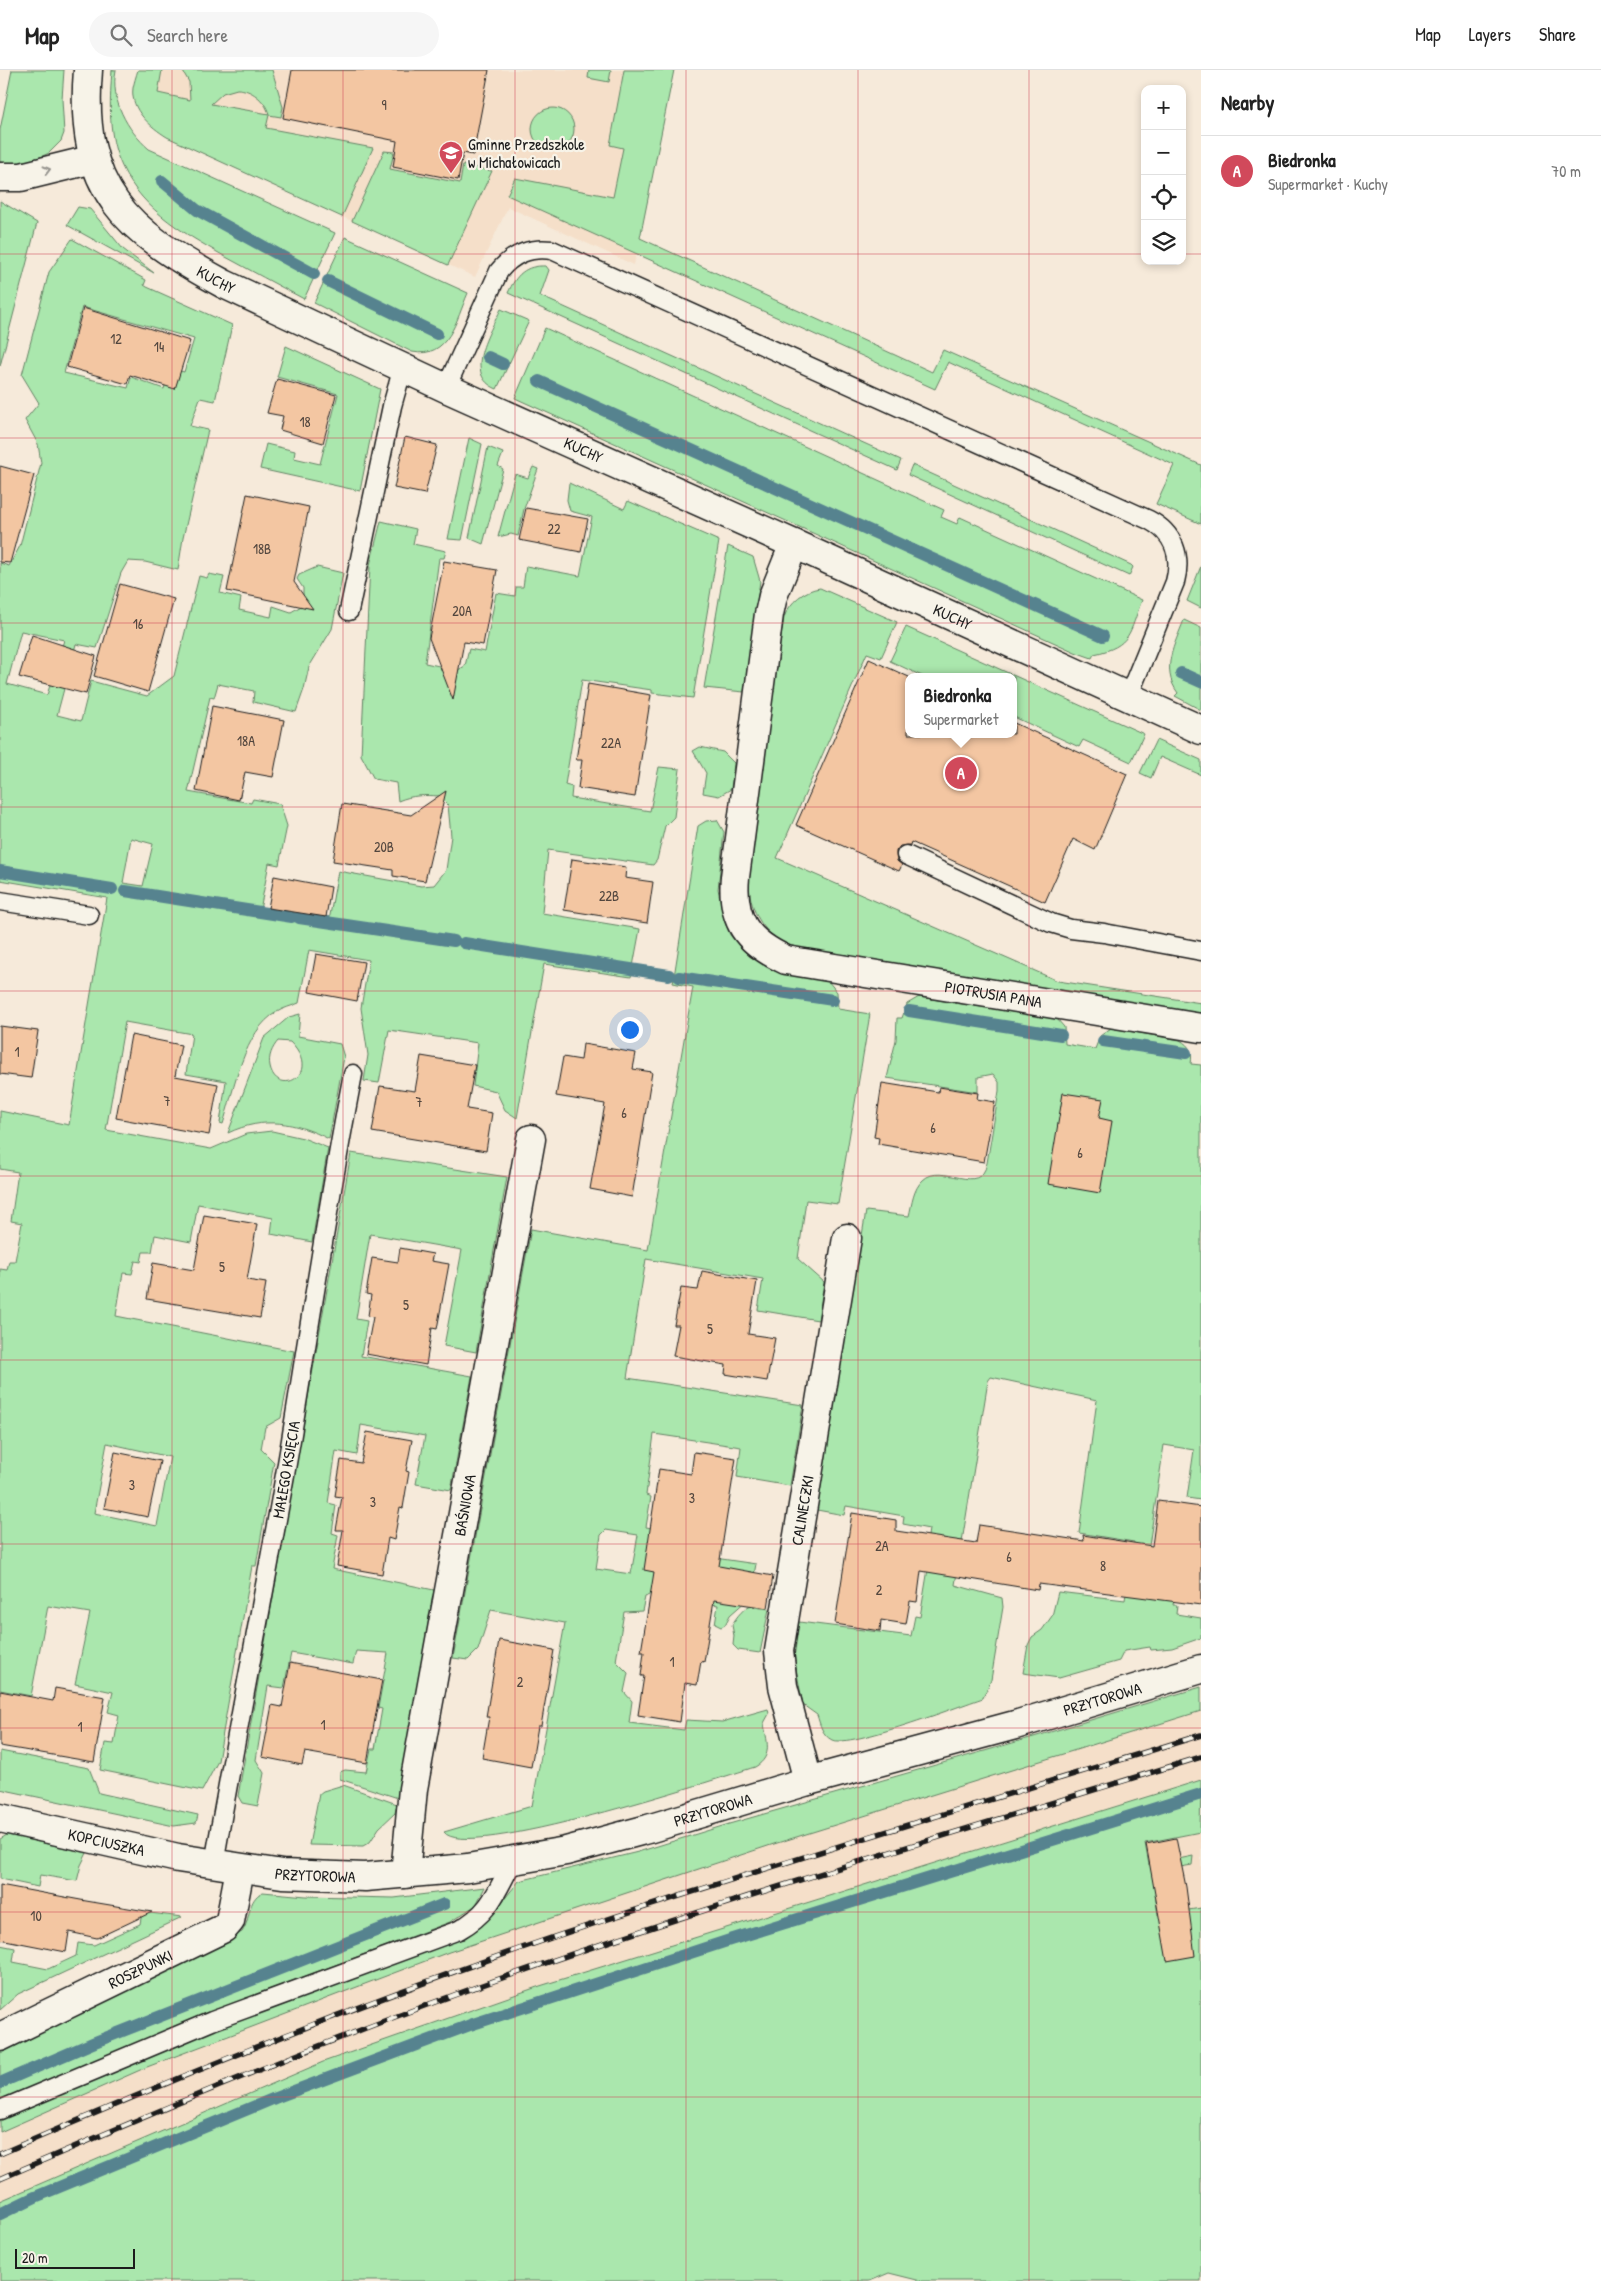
<!DOCTYPE html>
<meta charset="utf-8">
<style>
:root{--surface:#fff;--page:#f6f6f6;--text:#222;--muted:#767676;--line:#e0e0e0;--accent:#d1495b}
body{margin:0;font-family:"Patrick Hand",sans-serif;background:var(--page);color:var(--text)}
.controls{position:absolute;right:15px;top:15px;display:grid;overflow:hidden;border-radius:10px;box-shadow:0 2px 8px #0003}
.controls button{width:45px;height:45px;display:grid;place-items:center;padding:0;border:0;border-bottom:1px solid var(--line);background:var(--surface);color:var(--text);font:25px sans-serif}
.scale{position:absolute;left:15px;bottom:12px;width:120px;box-sizing:border-box;padding-left:5px;border:2px solid #1c1c1c;border-top:0;font-size:14px;line-height:18px;white-space:nowrap;color:#1c1c1c;-webkit-text-stroke:4px #f7f3e8;paint-order:stroke}
.you{position:absolute;left:629px;top:959px;width:18px;height:18px;margin:-12px;border:4px solid #fff;border-radius:50%;background:#1a73e8;box-shadow:0 0 0 8px #1a73e833}
.badge{display:grid;place-items:center;width:32px;height:32px;border-radius:50%;background:var(--accent);color:#fff;font-size:16px;font-weight:700}
.pin{position:absolute;translate:-50% -50%;border:2px solid #fff;box-shadow:0 1px 5px #0006}
.popup{position:absolute;left:905px;top:603px;width:112px;height:65px;box-sizing:border-box;display:grid;place-content:center;border-radius:10px;background:var(--surface);filter:drop-shadow(0 1px 4px #0005);font-size:16px;white-space:nowrap;color:var(--muted)}
.popup b{font-size:19px;color:var(--text)}
.popup::after{content:'';position:absolute;left:50%;top:100%;margin-left:-10px;border:10px solid transparent;border-top-color:var(--surface)}
.list{margin:0;padding:0;list-style:none}
h2{display:flex;justify-content:space-between;align-items:center;height:65px;margin:0;padding:0 20px;font-size:21px}
h2 small{font-size:16px;font-weight:400;color:var(--muted)}
.list li{display:grid;grid-template-columns:32px 1fr auto;gap:15px;align-items:center;box-sizing:border-box;height:70px;padding:0 20px;border-top:1px solid var(--line)}
.list b{display:block;font-size:19px;white-space:nowrap}
.list p{margin:0;font-size:16px;white-space:nowrap;color:var(--muted)}
.list em{font-size:16px;font-style:normal;color:var(--muted)}
.icon{flex:none;width:28px;height:28px;fill:none;stroke:currentColor;stroke-width:2;stroke-linecap:round;stroke-linejoin:round}
.map{position:relative;flex:none;width:1201px;height:2211px;overflow:hidden}
header{display:flex;align-items:center;gap:30px;box-sizing:border-box;height:70px;padding:0 25px;background:var(--surface);border-bottom:1px solid var(--line)}
header strong{font-size:24px}
nav{display:flex;gap:28px;margin-inline-start:auto;font-size:18px}
.search{width:350px;height:45px;background:var(--page);display:flex;align-items:center;gap:12px;box-sizing:border-box;padding:0 18px;border-radius:28px;color:var(--muted);font-size:19px}
main{display:flex}
aside{flex:1;background:var(--surface)}
.map>svg:first-child{display:block}
.built{fill:#f5dfc9}
.green{fill:#aae7ad;stroke:#638264;fill-rule:evenodd}
.lines{fill:none;stroke-linecap:round;stroke-linejoin:round}
.stream{stroke:#56838f;stroke-width:12}
.building{fill:#f3c6a2;stroke:#1c1c1c}
.service-casing{stroke:#1c1c1c;stroke-width:21}
.minor-casing{stroke:#1c1c1c;stroke-width:31}
.service{stroke:#f7f3e8;stroke-width:18}
.minor{stroke:#f7f3e8;stroke-width:28}
.rail-casing{stroke:#1c1c1c;stroke-width:5.5}
.rail{stroke:#f7f3e8;stroke-width:4;stroke-dasharray:11;stroke-linecap:butt}
.oneway{stroke:#94928c}
.grid{fill:none;stroke:#d1495b;stroke-width:1;stroke-opacity:0.55}
.labels{text-anchor:middle;stroke-width:4.5;stroke-linejoin:round;paint-order:stroke}
.number-label{font-size:14px;fill:#52463e}
.poi-label{font-size:16px;fill:#1c1c1c;stroke:#f7f3e8;text-anchor:start}
.street-label{font-size:16px;fill:#1c1c1c;stroke:#f7f3e8}
</style>
<header>
<strong>Map</strong>
<div class="search"><svg class="icon" aria-label="search" viewBox="0 0 24 24"><circle cx="10" cy="10" r="6"/><path d="M15 15l6 6"/></svg>Search here</div>
<nav><a>Map</a><a>Layers</a><a>Share</a></nav>
</header>
<main>
<div class="map">
<svg width="1201" height="2211" viewBox="0 0 1201 2211">
<rect width="100%" height="100%" fill="#f6eada"/>
<filter id="ink" filterUnits="userSpaceOnUse"><feTurbulence type="fractalNoise" baseFrequency=".02" numOctaves="2"/><feDisplacementMap in="SourceGraphic" scale="10" xChannelSelector="R" yChannelSelector="G"/><feConvolveMatrix kernelMatrix="1 2 1 2 8 2 1 2 1" color-interpolation-filters="sRGB"/></filter>
<g filter="url(#ink)">
<!-- built -->
<path class="built" d="M138 0H674L634 195 508 137 475 207 177 72 135 14Z
M1201 1641V1710L540 1916 323 1992 0 2131V2062L147 1997 449 1882 571 1840 774 1774Z
M1201 1739V1849L1121 1835 1134 1760Z"/>
<!-- green -->
<path class="green" d="M12 0H64L62 29 64 63 61 71 49 83 28 93 0 95V60Z
M112 0H116C110 30 127 60 149 79L335 163 304 229C277 215 250 200 224 186 180 161 137 137 118 87 108 60 110 28 112 0Z
M138 0H162L158 23 190 30 189 12 182 0H272L283 37 281 47 269 45 266 58 373 78 342 147 167 67C151 57 130 40 133 18 134 13 136 6 138 0ZM237 19C251 19 265 30 269 44L211 34 223 23Z
M589 0H611L609 12 588 8Z
M624 0H674L640 168 932 302 943 280 1201 395V454L1156 434 1174 395 948 292 935 319 507 125 515 108 613 127 623 78 610 75Z
M532 59a21 21 0 1 1 42 0a21 21 0 1 1-42 0Z
M384 81 394 82 390 99 460 113 463 95 492 101 448 195 352 151Z
M0 131 37 153 0 296Z
M78 137 90 139 123 179 154 203 67 155Z
M345 167 468 223C456 250 449 289 412 282L314 233Z
M72 169 146 210 144 215 147 217 232 255 215 331 200 328 190 356 208 360 183 468 178 500 145 492 128 491 121 503 97 578 76 574 57 645 81 651 91 611 147 626 174 606 199 506 207 508 209 504 224 507 220 523 241 528 239 540 271 547 273 536 291 542 303 535V518L297 509 299 505 317 497 343 503 332 559 309 597 304 619 296 642 253 632 254 621 218 614 214 628 210 627 188 722 251 733 253 729 280 734 287 756 279 795 269 793 260 840 329 851 338 801 421 816 434 815 446 800 451 766 448 735 439 726C425 725 412 725 398 731L396 713 374 709 361 685 370 495 381 451 416 459 413 474 446 481 444 488H439L425 593 458 600 465 596 469 579 485 582 496 523 515 526 516 517H523L526 496 580 506 592 447 570 441 567 430 569 413 624 439 628 431 719 471 693 628 652 623V620L582 610 565 715 572 717 571 728 650 741 659 697 680 699 674 747 665 756 657 790 653 795 548 780 542 843 640 859 631 907 544 894 517 1048 505 1040 496 1021 473 1016 478 973 389 960 379 1013 364 1011 368 985 361 938 369 890 309 880 299 933C292 936 283 938 277 942 244 960 234 1020 223 1054L220 1053 226 1011 186 1004 192 964 125 952 106 1060 211 1079 246 1064 272 1061 303 1068 328 1078 312 1172 271 1164 273 1148 198 1134 191 1172 155 1165 152 1182H143L141 1192 135 1191 132 1204 123 1203 116 1246 294 1281 281 1348 265 1357 261 1379 274 1392 256 1496H252L218 1691 202 1721 100 1700 105 1673 114 1674 119 1645 108 1642 113 1622 75 1614 90 1543 48 1536 31 1626 0 1620V1199L7 1200 9 1191H15L22 1153 11 1151 18 1102 0 1099V1041L69 1055 107 828 0 810V493L9 496 20 476 41 393 38 374 25 350 39 333 22 305 49 202ZM82 237 194 269 184 302 170 298 164 319 131 307 128 318 64 303ZM21 561 64 570 47 625 7 614ZM131 768 153 774 143 816 123 813ZM107 1373 170 1387 157 1456 94 1443Z
M546 196 549 200 540 226 901 390 897 400 508 223C516 205 525 195 546 196Z
M501 239 529 251 497 319C462 305 490 262 501 239Z
M545 258 944 440 941 447 957 454 960 447 1142 530C1129 563 1132 576 1094 584L1092 588 1075 582 515 328Z
M286 276 380 319 360 421 260 399 266 374 295 381 294 388 320 394 338 324 277 307Z
M469 368 482 374 462 470 448 469Z
M488 377 503 383 498 396 503 399 483 474 469 468Z
M912 395 1131 495 1133 497 1129 506 908 405Z
M533 397 538 399 524 439 518 466 511 464 498 467 515 404 528 408Z
M728 476 753 487 760 511 744 622 704 618Z
M1201 496V538L1187 531Z
M820 518 897 552 881 588 867 583 777 788 1058 911 1201 933V944L795 877C772 871 757 853 751 830 746 810 753 785 755 766 762 693 774 620 784 547 790 532 804 520 820 518Z
M1184 550 1201 558V640L1175 626 1178 623C1160 599 1175 574 1184 550Z
M906 557 1144 664 1131 692 1083 670 1079 677 1014 647V607H924L890 591Z
M1156 670 1201 690V705L1160 687 1151 708 1140 703Z
M700 677 723 682 734 693 731 719 719 726 703 723 706 703 693 681Z
M717 750 724 762 718 819 725 853 730 865 749 886 775 901 828 911 837 922 838 939 870 944 838 1134 806 1130 798 1189 824 1212 818 1250 758 1240 763 1209 646 1189 627 1308 803 1335 790 1416 737 1407 741 1377 654 1364 646 1425 651 1427 646 1457 670 1461 667 1481 756 1494 751 1521 747 1530 730 1545 725 1555 721 1557 715 1554 718 1535 651 1524 645 1527 642 1541 624 1542 616 1591 628 1603 624 1622 632 1631 629 1653 684 1660 686 1650 722 1652 768 1639 769 1644 764 1653C766 1670 774 1686 755 1697 716 1709 464 1792 444 1762L532 1736 565 1553 491 1540 478 1580 468 1590 453 1588 531 1159 648 1180 693 917 673 913 698 756 706 751ZM606 1460 638 1465 631 1504 596 1499 601 1465Z
M919 927 1057 949 1064 957 1065 974 1095 979 1100 966 1111 958 1180 970C1190 976 1193 982 1191 994L1201 995V1430L1187 1428 1194 1380 1164 1375 1149 1476 1181 1482 1173 1535H1177L1176 1544 1201 1548V1568L1172 1578 1151 1580 1150 1577 1124 1581 1119 1591 1059 1608 1023 1603 1028 1575 1032 1567 1042 1560 1052 1546 1058 1522 1125 1530 1134 1472 1079 1463 1097 1330 991 1307 988 1311 955 1515 1002 1528 1003 1537 991 1610 983 1628C959 1636 850 1678 832 1670 822 1665 820 1654 817 1645L803 1635 794 1588 799 1552 911 1566 915 1546 920 1547 930 1487 925 1486 929 1459 903 1454 904 1446 846 1436 844 1445 817 1440 866 1141 909 1146C912 1134 913 1119 923 1110 942 1091 980 1128 987 1093L999 1021V1012L993 1004 978 1007V1022L887 1008 896 970 897 948H902L907 934Z
M300 944 298 966 340 974 344 987 329 1069C295 1052 264 1046 228 1063L264 968 289 947ZM278 971 290 972C324 1006 276 1028 270 996 268 987 272 978 278 971Z
M351 1083 507 1107 476 1282 444 1276 462 1180 370 1164 356 1249 367 1251 361 1286 472 1306 451 1420 416 1414 425 1366 361 1355 357 1385 336 1381 328 1433 336 1435 332 1463 338 1465 332 1499 434 1520 398 1728 340 1709V1702L345 1700 366 1702 371 1679H375L382 1639 378 1638 388 1583 356 1581 353 1594 291 1583 284 1618 268 1616 256 1690 264 1703 258 1736 242 1733 238 1726Z
M754 1534V1537L769 1539 760 1583 738 1580 733 1575 734 1566 732 1555C736 1547 745 1536 754 1534Z
M1201 1617V1641L774 1774 449 1882 147 1997 0 2062V2049L191 1969 446 1873 489 1848 519 1811 638 1782 729 1754 1037 1666Z
M0 1681 89 1698 99 1723 198 1745 196 1753 174 1756 0 1719Z
M1201 1710 1200 1762 1145 1773 1149 1795 1193 1786 1192 1795 1169 1799 1172 1821 1155 1824 1158 1845 1201 1838V2211H921L889 2203 870 2211H0V2131L323 1992 540 1916Z
M343 1715 397 1734 395 1743 379 1758 370 1772 363 1776 309 1775 319 1724 323 1721Z
M7 1765 87 1783 81 1795 77 1811 40 1805 38 1817 0 1809V1769Z
M485 1817 476 1835 450 1852 210 1942 0 2030V1980L242 1862C251 1849 247 1829 263 1822L306 1826 394 1828Z
M142 1842 182 1847 18 1924 0 1940V1875L15 1878 13 1892 48 1899 76 1886 78 1873 94 1875 140 1854Z"/>
<g class="lines">
<!-- stream -->
<path class="stream" d="M162 111 197 140 314 204
M328 211 437 264
M488 287 503 294
M539 311 1103 566
M1181 603 1201 612
M0 801 112 819
M125 821 292 847
M299 848 454 871
M464 873 669 905
M679 907 833 930
M909 941 1061 965
M1103 971 1186 983
M0 2013 95 1972 444 1834
M0 2144 35 2127 275 2028 470 1955 730 1870 1201 1724"/>
</g>
<!-- building -->
<path class="building" d="M292 0H489L473 85 463 83 458 110 393 97 397 71 283 48Z
M83 238 190 271 175 319 130 305 127 314 67 297Z
M277 309 336 325 323 373 280 360 283 346 267 343Z
M405 367 437 375 425 424 394 418Z
M0 396 34 405 10 493 0 492Z
M247 424 309 437 294 512 313 539 227 521Z
M526 438 588 449 581 482 519 470Z
M444 491 497 500 483 575 464 572 453 630 429 568Z
M120 514 174 529 148 622 94 606Z
M32 565 96 586 86 624 19 607Z
M869 589 909 607 908 664H1014V653L1127 704 1095 780 1073 769 1045 832 911 772 910 775 900 776 896 781 897 791 902 795 899 801 796 755Z
M588 614 651 625 635 727 578 718 582 690H576Z
M212 636 284 650 273 707 245 702 239 730 196 721Z
M446 721 425 811 393 806V800L333 791 342 734 411 745Z
M572 789 626 797 625 808 653 812 647 853 564 840Z
M274 806 331 817 326 847 268 838Z
M316 884 364 892 357 931 309 922Z
M0 956 38 961 31 1008 0 1004Z
M131 965 181 975 175 1006 218 1014 209 1065 116 1048Z
M583 974 636 983 633 999 652 1002 632 1127 590 1119 605 1034 556 1026 563 987 581 990Z
M421 986 475 995 467 1039 492 1043 486 1081 372 1062 380 1016 415 1021Z
M882 1013 938 1022 939 1017 978 1023 977 1029 995 1032 984 1092 878 1074 879 1068 874 1067Z
M1063 1023 1103 1029 1099 1048 1112 1051 1100 1123 1048 1114Z
M204 1145 257 1154 247 1210 266 1213 260 1248 147 1229 153 1193 194 1200Z
M400 1178 433 1184 431 1191 449 1194 437 1259 432 1258 426 1295 366 1284 373 1247 368 1246 371 1225 366 1224 372 1188 398 1192Z
M702 1201 757 1211 748 1264 775 1268 767 1311 725 1304 726 1295 673 1286 679 1255H674L681 1218 698 1220Z
M367 1362 412 1370 406 1401 409 1402 403 1438 400 1437 394 1470 388 1468 382 1504 337 1496 343 1460H336L342 1427 335 1426 341 1390 361 1393Z
M115 1382 160 1391 148 1447 104 1438Z
M694 1382 736 1388 719 1496 773 1506 768 1538 714 1530 704 1592 701 1591 697 1615 685 1613 680 1652 638 1645 644 1606H641L644 1582H641L654 1502 644 1500 659 1399 691 1404Z
M1158 1431 1201 1437V1535L1039 1514 1038 1520 921 1501 917 1532 910 1531 906 1554 881 1550 880 1561 835 1554 852 1443 896 1450V1461L976 1473 979 1455 1084 1471 1083 1465 1152 1476Z
M499 1570 554 1580 541 1656H538L531 1697 482 1688 489 1647H486Z
M290 1593 382 1610 367 1693 305 1682 302 1695 262 1687 272 1635 282 1637Z
M55 1618 105 1627 94 1692 0 1676V1621L53 1631Z
M1176 1768 1186 1817 1195 1886 1167 1891 1146 1774Z
M0 1815 86 1831 152 1842 97 1868 69 1862 66 1882 0 1869Z"/>
<g class="lines">
<defs>
<g id="service">
<path d="M446 318 499 201C513 184 529 177 552 180L1149 450C1174 463 1182 486 1175 512L1128 627"/>
<path d="M349 541 392 336 403 297"/>
<path d="M906 785 1051 853 1071 859 1104 863 1201 881"/>
<path d="M0 831 89 845"/>
<path id="s1" d="M214 1794C238 1652 267 1512 291 1370 311 1248 329 1126 353 1004"/>
<path d="M0 2040 212 1951 459 1860C491 1842 496 1822 513 1791"/>
</g>
<g id="minor">
<path id="s2" d="M88 0C78 121 126 161 224 214L446 318 794 474 1201 660"/>
<path d="M0 107H21L94 89"/>
<path id="s3" d="M794 474 773 526 769 544 735 807C731 851 747 872 786 890L1201 958"/>
<path id="s4" d="M808 1711 783 1616 779 1581 847 1168"/>
<path id="s5" d="M0 1748 178 1788 282 1804 365 1807 468 1798 566 1781 648 1759 808 1711 1015 1655 1201 1599"/>
<path id="s6" d="M405 1804 413 1719 531 1069"/>
<path id="s7" d="M0 1967 224 1858 230 1851 240 1799"/>
</g>
</defs>
<!-- service casing -->
<use href="#service" class="service-casing"/>
<!-- minor casing -->
<use href="#minor" class="minor-casing"/>
<!-- service -->
<use href="#service" class="service"/>
<!-- minor -->
<use href="#minor" class="minor"/>
<defs>
<path id="rail" d="M0 2084C197 1998 397 1918 602 1851 801 1786 1001 1727 1201 1665
M0 2109C151 2043 302 1980 457 1924 702 1836 953 1764 1201 1687"/>
</defs>
<!-- rail casing -->
<use href="#rail" class="rail-casing"/>
<!-- rail -->
<use href="#rail" class="rail"/>
</g>
<!-- one-way arrows -->
<defs><path id="oneway-chevron" d="M-2-3.5L2.5 0L-2 3.5" fill="none" stroke-width="1.6" stroke-linecap="round" stroke-linejoin="round" transform="scale(1.25)"/></defs>
<use class="oneway" href="#oneway-chevron" transform="translate(47 100) rotate(-14)"/>
</g>
<!-- grid -->
<path class="grid" d="M172 0V2211M343 0V2211M515 0V2211M686 0V2211M858 0V2211M1029 0V2211M0 184H1145M1182 184H1201M0 368H1201M0 553H1201M0 737H1201M0 921H1201M0 1106H1201M0 1290H1201M0 1474H1201M0 1658H1201M0 1842H1201M0 2027H1201"/>
<!-- icons -->
<defs>
<symbol id="school-pin" viewBox="-11 -11 22 30"><path d="M0 17L-7.5 6A9.5 9.5 0 1 1 7.5 6Z" fill="#d1495b" stroke="#f7f3e8"/><path d="M0-5L7-2L0 1L-7-2ZM-4 1L0 2.5L4 1V4Q0 6-4 4Z" fill="#fff"/></symbol>
</defs>
<g fill-rule="evenodd">
<use href="#school-pin" x="437" y="69" width="28" height="38"/>
</g>
<g class="labels">
<!-- number labels -->
<g class="number-label">
<text x="384" y="40">9</text>
<text x="116" y="274">12</text>
<text x="159" y="282">14</text>
<text x="305" y="357">18</text>
<text x="554" y="464">22</text>
<text x="262" y="484">18B</text>
<text x="462" y="546">20A</text>
<text x="138" y="559">16</text>
<text x="246" y="676">18A</text>
<text x="611" y="678">22A</text>
<text x="384" y="782">20B</text>
<text x="609" y="831">22B</text>
<text x="17" y="987">1</text>
<text x="167" y="1036">7</text>
<text x="419" y="1037">7</text>
<text x="624" y="1048">6</text>
<text x="933" y="1063">6</text>
<text x="1080" y="1088">6</text>
<text x="222" y="1202">5</text>
<text x="406" y="1240">5</text>
<text x="710" y="1264">5</text>
<text x="132" y="1420">3</text>
<text x="692" y="1433">3</text>
<text x="373" y="1437">3</text>
<text x="882" y="1481">2A</text>
<text x="1009" y="1492">6</text>
<text x="1103" y="1501">8</text>
<text x="879" y="1525">2</text>
<text x="672" y="1597">1</text>
<text x="520" y="1617">2</text>
<text x="323" y="1660">1</text>
<text x="80" y="1662">1</text>
<text x="36" y="1851">10</text>
</g>
<!-- poi labels -->
<g class="poi-label">
<text x="468" y="80">Gminne Przedszkole<tspan x="468" dy="18">w Michałowicach</tspan></text>
</g>
<!-- street labels -->
<g class="street-label">
<text dy="6" stroke="none"><textPath href="#s2" startOffset="266">KUCHY</textPath></text>
<text dy="6" stroke="none"><textPath href="#s2" startOffset="671">KUCHY</textPath></text>
<text dy="6" stroke="none"><textPath href="#s2" startOffset="1076">KUCHY</textPath></text>
<text dy="6" stroke="none"><textPath href="#s3" startOffset="656">PIOTRUSIA PANA</textPath></text>
<text dy="6" stroke="none"><textPath href="#s1" startOffset="401">MAŁEGO KSIĘCIA</textPath></text>
<text dy="6" stroke="none"><textPath href="#s6" startOffset="374">BAŚNIOWA</textPath></text>
<text dy="6" stroke="none"><textPath href="#s4" startOffset="276">CALINECZKI</textPath></text>
<text dy="6" stroke="none"><textPath href="#s5" startOffset="1131">PRZYTOROWA</textPath></text>
<text dy="6" stroke="none"><textPath href="#s5" startOffset="726">PRZYTOROWA</textPath></text>
<text dy="6" stroke="none"><textPath href="#s5" startOffset="109">KOPCIUSZKA</textPath></text>
<text dy="6" stroke="none"><textPath href="#s5" startOffset="321">PRZYTOROWA</textPath></text>
<text dy="6" stroke="none"><textPath href="#s7" startOffset="156">ROSZPUNKI</textPath></text>
</g>
</g>
</svg>
<div class="controls">
<button>+</button>
<button>−</button>
<button><svg class="icon" aria-label="locate" viewBox="0 0 24 24"><circle cx="12" cy="12" r="6"/><path d="M12 2v4M12 18v4M2 12h4M18 12h4"/></svg></button>
<button><svg class="icon" aria-label="layers" viewBox="0 0 24 24"><path d="M12 4l9 5-9 5-9-5zM3 14l9 5 9-5"/></svg></button>
</div>
<div class="scale">20 m</div>
<div class="you"></div>
<div class="pin badge" style="left:961px;top:703px">A</div>
<div class="popup"><b>Biedronka</b>Supermarket</div>
</div>
<aside>
<h2>Nearby<small></small></h2>
<ul class="list">
<li><span class="badge">A</span><div><b>Biedronka</b><p>Supermarket · Kuchy</p></div><em>70 m</em></li>
</ul>
</aside>
</main>
